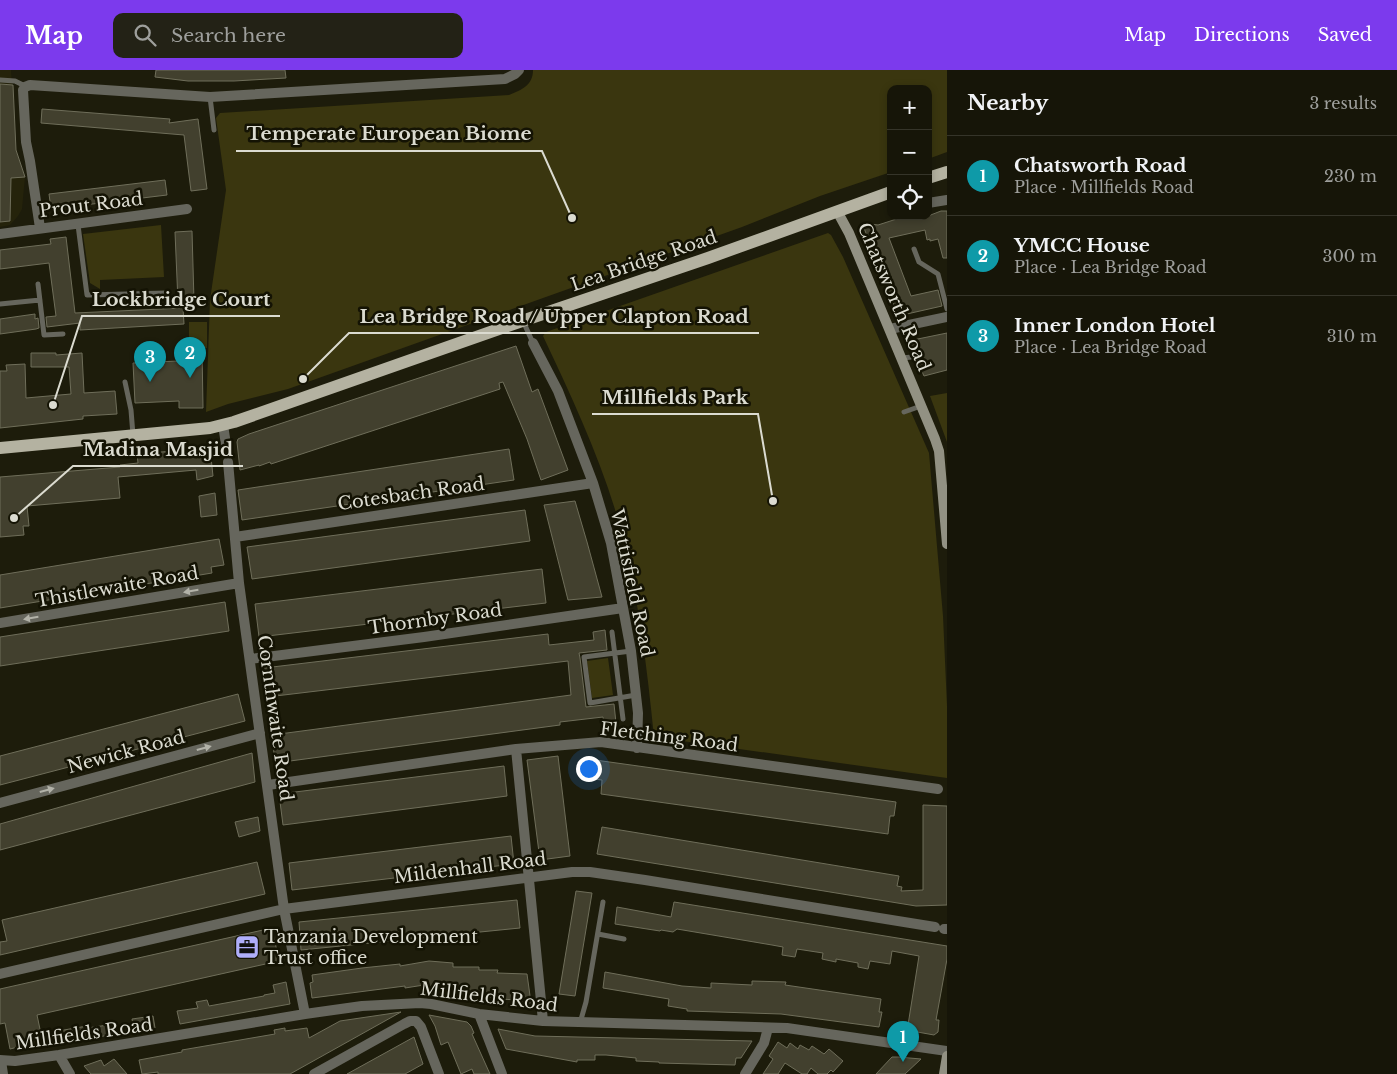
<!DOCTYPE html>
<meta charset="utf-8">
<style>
:root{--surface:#161508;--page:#232216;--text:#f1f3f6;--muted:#9e9f9c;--line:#353429;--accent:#7c3aed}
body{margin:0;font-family:"Libre Baskerville",serif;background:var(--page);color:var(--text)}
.controls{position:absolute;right:15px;top:15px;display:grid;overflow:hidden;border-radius:10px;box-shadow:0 2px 8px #0003}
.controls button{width:45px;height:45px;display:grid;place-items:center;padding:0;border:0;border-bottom:1px solid var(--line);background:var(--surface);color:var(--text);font:25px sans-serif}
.you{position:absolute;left:588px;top:698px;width:18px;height:18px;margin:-12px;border:4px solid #fff;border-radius:50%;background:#1a73e8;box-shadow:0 0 0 8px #1a73e833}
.badge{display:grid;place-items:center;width:32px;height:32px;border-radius:50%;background:var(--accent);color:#fff;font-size:16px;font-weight:700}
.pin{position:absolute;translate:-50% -41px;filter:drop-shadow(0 1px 2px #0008)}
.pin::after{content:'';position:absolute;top:26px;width:18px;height:15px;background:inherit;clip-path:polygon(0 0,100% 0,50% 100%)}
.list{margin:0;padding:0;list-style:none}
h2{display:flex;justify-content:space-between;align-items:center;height:65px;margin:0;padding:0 20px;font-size:21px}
h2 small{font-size:16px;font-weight:400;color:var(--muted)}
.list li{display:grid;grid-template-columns:32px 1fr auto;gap:15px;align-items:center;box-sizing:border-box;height:80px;padding:0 20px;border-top:1px solid var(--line)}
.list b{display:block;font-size:19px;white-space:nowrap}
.list p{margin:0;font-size:16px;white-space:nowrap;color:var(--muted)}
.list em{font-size:16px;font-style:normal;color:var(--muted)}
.icon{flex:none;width:28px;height:28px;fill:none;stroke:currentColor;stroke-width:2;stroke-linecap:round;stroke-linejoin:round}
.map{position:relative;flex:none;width:947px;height:1004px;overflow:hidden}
header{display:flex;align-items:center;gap:30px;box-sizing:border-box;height:70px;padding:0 25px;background:var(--accent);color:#fff}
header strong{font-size:24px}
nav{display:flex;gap:28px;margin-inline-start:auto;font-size:18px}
.search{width:350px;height:45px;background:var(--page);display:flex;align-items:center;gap:12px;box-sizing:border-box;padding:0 18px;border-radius:10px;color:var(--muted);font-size:19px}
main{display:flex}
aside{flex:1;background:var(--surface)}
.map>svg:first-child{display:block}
.built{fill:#25230b}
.green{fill:#3a360f}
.building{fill:#42402e;stroke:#6f6e5a}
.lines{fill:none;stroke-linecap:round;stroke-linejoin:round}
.lane{stroke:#66665d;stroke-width:5}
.street{stroke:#66665d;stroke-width:10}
.secondary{stroke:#929183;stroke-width:10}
.primary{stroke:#b4b2a1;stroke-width:12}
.oneway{fill:#b2b2a8}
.labels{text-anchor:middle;stroke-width:5;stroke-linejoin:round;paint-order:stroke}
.street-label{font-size:18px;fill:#dbdbd0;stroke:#141304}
.poi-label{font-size:18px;fill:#dbdbd0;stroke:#141304;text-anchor:start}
.leader{fill:none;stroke:#dbdbd0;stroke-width:2}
.callout-dot{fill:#dbdbd0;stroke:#141304;stroke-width:2}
.callout-label{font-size:19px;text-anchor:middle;font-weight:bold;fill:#dbdbd0;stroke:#141304;stroke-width:5;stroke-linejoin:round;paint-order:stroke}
</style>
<header>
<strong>Map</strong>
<div class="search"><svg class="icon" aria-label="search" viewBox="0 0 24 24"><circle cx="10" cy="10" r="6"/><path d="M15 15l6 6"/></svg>Search here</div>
<nav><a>Map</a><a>Directions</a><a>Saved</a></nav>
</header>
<main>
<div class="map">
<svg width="947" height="1004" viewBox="0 0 947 1004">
<rect width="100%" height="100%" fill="#1d1c0b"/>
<!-- built -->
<path class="built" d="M0 0H11L16 80 25 107 22 139 18 146 10 155 0 157Z"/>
<!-- green -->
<path class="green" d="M533 0H947V82L928 89V19H891V102L820 126 742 157 288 319 228 334 206 342 210 230 226 120 216 48 220 43 509 25C522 20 533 15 533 0Z
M161 155 164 207 100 210V219L90 213 83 164Z
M828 163 831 165 843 187 929 383 943 546 947 636V708L654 667C647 598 639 531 622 464 604 395 573 330 543 266L546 262Z
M189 252H207V278H189Z
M947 323V372L930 326Z
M608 588 613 625 592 628 587 591Z"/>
<!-- building -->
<path class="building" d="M156 0H285L286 8 234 11H188L155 7Z
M0 14 13 15 16 80 25 107 11 108 10 151 0 152Z
M42 39 170 49 169 53 198 49 207 119 191 121 184 65 41 53Z
M165 110 167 125 51 139 49 124Z
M941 141H947V188H943L938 169 930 171V169L927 170 925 160 889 168 911 226 938 220 942 236 898 246 864 158 870 154 878 155 906 146H928Z
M192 161 194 231 178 232 175 162Z
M66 167 75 243 183 238 184 254 80 260V253L47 257 46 247 56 246 49 193 0 199V180L51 174 50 169Z
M35 244V249L38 248 39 258 36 259 0 264V249Z
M947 263V300L924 306 908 271Z
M516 276 532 322 538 319 568 400 541 410 527 369 503 312 499 313 500 319 271 394 270 392 259 396V395L240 400 237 372 238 369 249 364Z
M202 278 203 338H179V331L135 333 133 293 178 291V279Z
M31 283H56V285L82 283 84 323 115 321 117 344 83 346V349L0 358V301H7L6 295 25 294 26 328 71 324 69 297H31Z
M210 378 213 406 197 410 196 400 118 407 120 428 27 436 29 456H23L24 465 0 467V407L120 397V395L138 393 137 384Z
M509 379 514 410 242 450 238 420Z
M215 423 217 445 201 447 199 426Z
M575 431 587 472 602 527 568 530 544 435Z
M525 440 530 471 252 509 247 477Z
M219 469 224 495 211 497 212 503 0 538V505Z
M542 499 546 533 259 567 255 534Z
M225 532 229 561 0 596V567Z
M605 560 607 580 579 583 580 588 586 637 614 634 616 653 604 655 603 647 560 652V655L275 693 272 665 571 625 568 591 267 627 264 598 548 564 549 575 594 570 593 562Z
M238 624 245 651 0 715V686Z
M252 683 255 712 0 780V754Z
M558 686 570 786 540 790 527 690Z
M588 689 896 732 894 746H890L888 764 601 724 602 710 593 709 594 704 589 703Z
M504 696 507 726 283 755 279 724Z
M923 735 947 736V835L916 836 597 784 602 757 899 806 897 816 902 817 901 821 923 820Z
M258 747 260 761 239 767 235 752Z
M511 766 514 794 292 820 289 793Z
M257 792 265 824 0 885V872L7 871 2 850Z
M576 821 592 823 575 926 559 924Z
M517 830 520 858 301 880 299 852Z
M674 832 947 876V889L936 950H939L938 962 934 965 912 961 913 956 908 955 919 886 892 881 890 894 870 891 868 899 858 897V893L836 889V892L822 889 823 883 797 879 795 887 782 885 783 877 772 875 677 859 673 862 661 860 660 861 615 854 617 837 671 847Z
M272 858 279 891 37 945 41 964 87 956V958L108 955 110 965 22 979V976L10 979 5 953 0 954V919Z
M429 891 453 893V897H479V900H498L497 903 527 904 531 933H518V930L499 929 500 927H480V924L442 921 443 919 424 918V915L405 918V916L312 928 310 913 313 912 312 905 362 898 400 894V896Z
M605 902 682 916 697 917 711 918V913L752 915V911L786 912 785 915 881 929 879 942H882L879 957 781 944 687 941V939L668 936 669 929 603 918Z
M286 912 290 934 180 954 177 941 198 938 196 932 207 930 209 936 264 926V925L275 923 273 915Z
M401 942 290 1004H158V1002L142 1004 139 990 182 982V980L275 964 274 960 285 958V961L307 958 309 968 340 951Z
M429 945 467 952 471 956 474 963 472 964 490 1004H474L472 999 461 1004 448 972 441 975 435 956Z
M153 946 155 958 134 961 132 949Z
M498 959 535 966 752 971 741 988H736L735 995 659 993V992L636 991V988L606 985H595V990H577V992L506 979Z
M414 967 423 994 405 1004H347Z
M778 972 787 978 790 973 798 979 800 975 809 980 812 976 824 984 829 979 843 991 833 1002 831 1000 827 1004H818L811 998 807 1004H802L785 993 778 1004H763L773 989 769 986Z
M892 987H898L921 989 905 1004H876Z
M114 989 127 1004H91L84 996 101 990 104 996Z"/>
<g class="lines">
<!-- lane -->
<path class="lane" d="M0 10 15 11 25 16
M210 27 214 60
M78 155 87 225 167 223
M914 179 919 192 938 204 947 239
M38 214 44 265 63 264
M0 234 40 230
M523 251 533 273
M902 288 912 287
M125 312 131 340 133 365
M904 342 921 336
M612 562 623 649
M631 581 584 587 590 633 636 625
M598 864 624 869
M580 953 586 932 603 832"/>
<!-- street -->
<path class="street" d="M928 133 947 130
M40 158 30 91 26 72 23 20 25 17 30 15 210 27 505 9 515 4 519 0
M0 164 187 139
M890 259 947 247
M533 273 558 321 593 413 611 473 631 581 638 643 637 678
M223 355 227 381
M228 392 239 513 284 839 305 944
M235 467 593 413
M0 553 239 513
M250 589 424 567 623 538
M516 679 543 951
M268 715 516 679 601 672 938 719
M0 733 260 663
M944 859H947
M0 904 284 839 572 802H590L645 810 935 857
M479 944 502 1004
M59 985 70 1004
M0 990 15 991 59 985 305 944 362 936 420 933 431 934 479 944 543 951 787 958 947 981
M1 991 3 1004
M314 1004 404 954 410 951H416L421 957 439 1004
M745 1004 764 973 768 958"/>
<!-- secondary -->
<path class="secondary" d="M837 141 849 163 935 369 939 381 947 474
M944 1004 947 986"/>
<!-- primary -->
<path class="primary" d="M928 108 947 102
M0 378 210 358 234 352 522 251 708 188 891 122"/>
</g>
<!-- one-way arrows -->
<defs><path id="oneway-solid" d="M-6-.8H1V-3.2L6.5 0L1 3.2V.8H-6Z" transform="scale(1.25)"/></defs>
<g class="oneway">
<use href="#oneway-solid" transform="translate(191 521) rotate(170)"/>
<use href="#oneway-solid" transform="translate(31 548) rotate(170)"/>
<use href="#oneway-solid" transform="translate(204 678) rotate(-15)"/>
<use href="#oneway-solid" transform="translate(47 720) rotate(-15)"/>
</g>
<!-- icons -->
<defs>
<symbol id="office-square" viewBox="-11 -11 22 22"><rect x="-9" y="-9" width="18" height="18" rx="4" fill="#afaefa" stroke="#141304"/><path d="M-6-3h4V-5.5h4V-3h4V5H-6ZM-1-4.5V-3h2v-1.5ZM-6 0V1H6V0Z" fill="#111"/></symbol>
</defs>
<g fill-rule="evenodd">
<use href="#office-square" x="233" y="863" width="28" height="28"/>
</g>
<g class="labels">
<!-- street labels -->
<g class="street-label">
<text transform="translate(91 135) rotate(-7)" y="6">Prout Road</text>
<text transform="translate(644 191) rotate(-19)" y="6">Lea Bridge Road</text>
<text transform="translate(894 227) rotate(67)" y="6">Chatsworth Road</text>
<text transform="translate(411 424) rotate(-8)" y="6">Cotesbach Road</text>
<text transform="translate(632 513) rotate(78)" y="6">Wattisfield Road</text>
<text transform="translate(117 517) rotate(-10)" y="6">Thistlewaite Road</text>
<text transform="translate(435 549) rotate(-8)" y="6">Thornby Road</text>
<text transform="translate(275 648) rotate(82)" y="6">Cornthwaite Road</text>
<text transform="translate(669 667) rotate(7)" y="6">Fletching Road</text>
<text transform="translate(126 682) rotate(-15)" y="6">Newick Road</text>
<text transform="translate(470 798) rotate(-7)" y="6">Mildenhall Road</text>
<text transform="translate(489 927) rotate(7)" y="6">Millfields Road</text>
<text transform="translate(84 964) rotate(-8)" y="6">Millfields Road</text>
</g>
<!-- poi labels -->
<g class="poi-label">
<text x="264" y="873">Tanzania Development<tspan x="264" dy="21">Trust office</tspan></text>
</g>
</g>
<!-- callouts -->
<path class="leader" d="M572 148L542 81H236M53 335L82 246H280M303 309L349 263H759M773 431L758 344H592M14 448L73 396H243"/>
<g class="callout-dot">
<circle cx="572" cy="148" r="5"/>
<circle cx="53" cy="335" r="5"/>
<circle cx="303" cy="309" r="5"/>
<circle cx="773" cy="431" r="5"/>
<circle cx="14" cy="448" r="5"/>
</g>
<g class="callout-label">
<text x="389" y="70">Temperate European Biome</text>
<text x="181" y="236">Lockbridge Court</text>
<text x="554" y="253">Lea Bridge Road / Upper Clapton Road</text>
<text x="675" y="334">Millfields Park</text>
<text x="158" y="386">Madina Masjid</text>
</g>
</svg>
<div class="controls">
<button>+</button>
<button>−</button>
<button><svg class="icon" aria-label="locate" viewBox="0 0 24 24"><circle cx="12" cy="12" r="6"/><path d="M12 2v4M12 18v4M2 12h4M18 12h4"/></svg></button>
</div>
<div class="you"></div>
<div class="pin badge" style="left:903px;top:992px;background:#0f9aa8">1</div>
<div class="pin badge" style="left:190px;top:308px;background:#0f9aa8">2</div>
<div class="pin badge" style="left:150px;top:312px;background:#0f9aa8">3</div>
</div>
<aside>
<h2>Nearby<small>3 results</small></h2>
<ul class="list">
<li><span class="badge" style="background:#0f9aa8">1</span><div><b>Chatsworth Road</b><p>Place · Millfields Road</p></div><em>230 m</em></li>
<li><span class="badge" style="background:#0f9aa8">2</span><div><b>YMCC House</b><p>Place · Lea Bridge Road</p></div><em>300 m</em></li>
<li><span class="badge" style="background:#0f9aa8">3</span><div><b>Inner London Hotel</b><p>Place · Lea Bridge Road</p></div><em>310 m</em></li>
</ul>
</aside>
</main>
